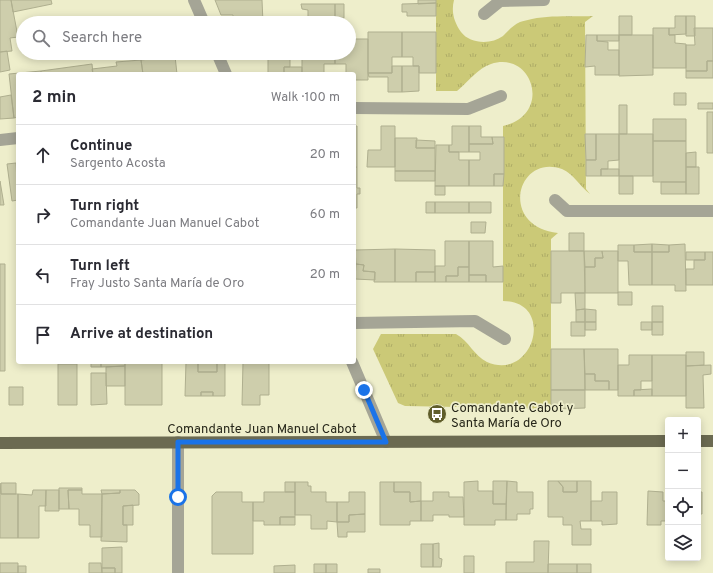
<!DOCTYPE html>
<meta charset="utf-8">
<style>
:root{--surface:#fff;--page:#f2f2f3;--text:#2b2b33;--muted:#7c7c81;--line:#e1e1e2}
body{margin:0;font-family:Overpass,sans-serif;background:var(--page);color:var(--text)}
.controls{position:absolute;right:12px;bottom:12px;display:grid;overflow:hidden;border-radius:4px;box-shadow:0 2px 10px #0003}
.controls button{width:36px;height:36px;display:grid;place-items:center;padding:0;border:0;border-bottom:1px solid var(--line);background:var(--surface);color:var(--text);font:20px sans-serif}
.stop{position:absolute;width:12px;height:12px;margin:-9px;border:3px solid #1a73e8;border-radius:50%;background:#fff}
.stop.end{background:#1a73e8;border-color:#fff;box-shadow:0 1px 4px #0008}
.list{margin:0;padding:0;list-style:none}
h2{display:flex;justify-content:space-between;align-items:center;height:52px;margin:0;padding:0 16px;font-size:17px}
h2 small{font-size:13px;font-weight:400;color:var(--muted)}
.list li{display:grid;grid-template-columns:26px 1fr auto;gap:12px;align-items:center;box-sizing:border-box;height:60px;padding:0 16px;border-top:1px solid var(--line)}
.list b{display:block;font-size:15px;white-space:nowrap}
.list p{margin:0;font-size:13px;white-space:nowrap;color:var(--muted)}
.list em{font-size:13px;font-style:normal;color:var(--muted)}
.icon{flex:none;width:22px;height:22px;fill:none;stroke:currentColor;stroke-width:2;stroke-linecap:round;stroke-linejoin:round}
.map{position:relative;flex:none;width:713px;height:573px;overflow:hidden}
.search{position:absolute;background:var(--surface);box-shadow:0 2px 10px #0003;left:16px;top:16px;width:340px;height:44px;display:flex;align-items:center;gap:10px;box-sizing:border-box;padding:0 14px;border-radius:22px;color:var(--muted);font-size:15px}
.panel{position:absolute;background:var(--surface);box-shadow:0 2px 10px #0003;left:16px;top:72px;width:340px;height:292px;border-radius:4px}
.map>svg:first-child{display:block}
.park{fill:url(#park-tufts)}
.building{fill:#ceceac;stroke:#afaf8f}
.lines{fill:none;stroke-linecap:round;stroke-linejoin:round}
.minor{stroke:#a5a596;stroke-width:12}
.major{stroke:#6b6a51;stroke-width:12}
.route{stroke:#1a73e8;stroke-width:5}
.labels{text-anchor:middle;stroke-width:3.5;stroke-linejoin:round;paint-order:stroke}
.poi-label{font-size:13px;fill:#252518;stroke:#eeeecb;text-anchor:start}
.street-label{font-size:13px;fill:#252518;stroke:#eeeecb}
</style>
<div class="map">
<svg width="713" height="573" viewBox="0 0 713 573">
<defs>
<pattern id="park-tufts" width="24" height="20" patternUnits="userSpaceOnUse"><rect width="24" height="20" fill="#cbc977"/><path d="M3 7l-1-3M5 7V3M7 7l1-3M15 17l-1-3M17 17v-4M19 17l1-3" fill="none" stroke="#aeac66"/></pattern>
</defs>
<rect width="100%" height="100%" fill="#eeeecb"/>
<!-- park -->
<path class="park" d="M436 0H454C451 12 454 22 461 32 470 44 491 45 503 36 508 31 513 25 520 22 523 21 528 20 532 19 551 15 574 17 593 16L585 22 586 189 590 194C580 187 574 174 562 169 517 153 498 226 558 233L551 239V404L556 409 405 406 398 403 373 349 381 334H456C469 341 474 356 487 362 534 382 556 301 503 301V126C553 115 533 50 491 64 478 68 467 83 457 91H436Z"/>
<!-- building -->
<path class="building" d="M0 0H11L18 37 10 38 12 51 0 52Z
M11 0H51L52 4 13 12Z
M215 0H262L263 23H233V15H221Z
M418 0H436V3L418 4Z
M436 3V16H407V12H402V4Z
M301 4H335V18H308V10L302 9Z
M335 4H344V18H335Z
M619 16H632V35H619Z
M675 16H686V34L669 35V28H675Z
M686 16H695V36H686Z
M653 28H669V35H675V43L686 44V68H653Z
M694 28H713V61H707V71H686V45H695Z
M368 32H402V57H392V73H368Z
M402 32H436V73H419V66H413V57H402Z
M586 35H597V41L608 42V50H619V75H595V66L585 67Z
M597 35H619V41H597Z
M619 35H653V75L619 76Z
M349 39H368V80H354V74L346 73V64H335V53H349Z
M7 51 10 70 0 72V52Z
M277 53H302V57H290V67H284V73H268V57H277Z
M302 53H335V64H324V73L302 74Z
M175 56 177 74H143L141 60Z
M141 60 143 74H93L92 69 117 66 116 62Z
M707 61H713V78H686V71H707Z
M92 64 93 74H41V71Z
M392 66H402V92H388V77H369L368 73H392Z
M402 66H419V91L402 92Z
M284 67H302V73H284Z
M41 71V74H18V117L14 118 9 74Z
M674 93H686V105H674Z
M11 95 14 118 0 119V97Z
M698 103H713V109H698Z
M619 105H627V134H619Z
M707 112H713V153H707Z
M653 119H686V141H653Z
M354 126H357V167L354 168Z
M381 126H395V167H367L368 150H381Z
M452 126H469V152H449V145H452Z
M469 126H481V137H492L493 144H469Z
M585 134H596V160H586Z
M596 134H619V160L608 161V169H601V176H586V160H596Z
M619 134H653V176H619Z
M492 137H504V174H494V186H469V160H480V152H469V144H493Z
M395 138H417L416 148H435V171H395Z
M416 140 435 141V148H416Z
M653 141H686V182H653Z
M436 145H449V152H459V160H469V186H435Z
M696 152V167H686V153Z
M16 163 18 200 12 201 7 164Z
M357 167V188H360V194H357V208H354V168Z
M686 167H699V194H686Z
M601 169H619V176H601Z
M395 171H435V181H395Z
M494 174H504L503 186H494Z
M619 176H633V194H619Z
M0 181 4 205H0Z
M661 182H686V194H661Z
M435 186H445V195H435Z
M426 202H435V213H426Z
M435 202H469V213H435Z
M469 202H491V213H469Z
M471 222H486L485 233H471Z
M569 233H584V251H569Z
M445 241H469V267H458V276H446V282H435V266H445Z
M469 241H493V267L503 266V282H486V275H469Z
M652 244V252H634V245Z
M652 244 669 245V252H652Z
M685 244 686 291H675V285H652V252H669V245Z
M618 245H634V252H652V285H629L628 261H618Z
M395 249 435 250V272H416V282H395Z
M395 249V282H374L375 272 363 271 364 265 356 264 355 250Z
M551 251H584L585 293H561V303H551Z
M584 251H602L603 258H595V267H585Z
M602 251H618V293H585V267H595V258H603Z
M686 252H705V260H686Z
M705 252H713V285H686V269H694V260H705Z
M0 264H5V371H0Z
M356 264 364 265 363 271 375 272V280L355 279Z
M458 267H469V282H446V276H458Z
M416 272H435V282H416Z
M469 275H486V282H469Z
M618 292H632V305H618Z
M575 293H585V309L576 310Z
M652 306H663V322H652Z
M585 309 596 310V322H585Z
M585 309V322H576V310Z
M571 322H585V336H571Z
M585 322H596V330H585Z
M641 322H652V330H641Z
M652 322H663V335H652Z
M551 349H584L585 390H551Z
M584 349H618V390H609V381H595V374H585Z
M686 352H704V365L686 366Z
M629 355H652V381H641V390H634V396H618V365H629Z
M652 355H686V396H652Z
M91 362H101V367H91Z
M101 362H125V366L101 367Z
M139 362 162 363V405H125V363Z
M186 362H198V372H217V362H225V396H213V392H201V396H185Z
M198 362H217V372H198Z
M243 362H269V395H260V405H242Z
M58 364H77V405H58Z
M711 365V374L703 375 704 408H686V366Z
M125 366V386H106V367Z
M91 373H106L107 404 91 405Z
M585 374H595V381H609V390H585Z
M9 387H23V405H9Z
M652 389V396H634V390Z
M551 390H585V408L556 409 551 404Z
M201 392H213V396H201Z
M478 481V491H493V504H506V520H495V525H464V482Z
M493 481H507L506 504H493Z
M507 481 517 482V492H533V509H530V514H517V520H506Z
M548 481H558L563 487V492H577V481H591V521H580L581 529H591V545H572V525H563V517H548Z
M558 481H577V492H563V487Z
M285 482H295V492H285Z
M295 482H308V486H311V492H326V502H337V522L327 521V529H311V515H295Z
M380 482H394V492H410V502L421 501V521H410V525H380Z
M394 482H421V501L410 502V492H394Z
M0 483 1 494H18V538H0Z
M1 483H16V494H1Z
M59 488H82V490H68L69 509H59Z
M33 490H46V506H39V538H18V494L32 495Z
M46 490H59V511H45Z
M68 490H82V494H102V537H90V525H79V509H69Z
M101 490H120V493L102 494Z
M120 490H135L139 494V505L123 506V525H127V542L101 541 102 494 120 493Z
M648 491 663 492V501H668V521H661V525H647Z
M216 492H242V502H253V554H212V496Z
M264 492H295V517H280V525H264V521H253V502H264Z
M349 492H365V514L349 515V522H337V502H349Z
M433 492H449V497H463L464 517H449V515H433V521H421V501H433Z
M602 492H617V524L602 525V521H591V501H602Z
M698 492H702V514H698Z
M133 505V525H123V506Z
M365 514V532H347V537H338L337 522H349V515Z
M280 517H295V525H280Z
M534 541H549L548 573H506V562H534Z
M439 543V558L442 559 441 567H433V544Z
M421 544H433V567H421Z
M122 547V573H115V568H102V548Z
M464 556H474V573H464Z
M0 563H18V573H0Z
M89 563H101L102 573H89Z
M314 564H326V573H314Z
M326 564H337V573H326Z
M548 564H577V573H548Z
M577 564H591V573H577Z
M295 565V573H274V566Z
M18 566H26V573H18Z
M102 568H115V573H102Z
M368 569H380V573H368Z"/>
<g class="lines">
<!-- minor -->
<path class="minor" d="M194 0 204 23
M484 14 500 1 544 0
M217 53 226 74
M354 108 468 109 501 96
M0 140 18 138
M555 200 567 211H713
M354 323 475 321 505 339
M352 362 386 442
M178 573V442"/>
<!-- major -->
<path class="major" d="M698 441H713
M0 443 668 441"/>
</g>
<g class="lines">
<!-- route -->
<path class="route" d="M178 497V442H386L364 390"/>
</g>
<!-- icons -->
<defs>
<symbol id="bus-disc" viewBox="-11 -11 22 22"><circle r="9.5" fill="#5f5d2a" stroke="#eeeecb"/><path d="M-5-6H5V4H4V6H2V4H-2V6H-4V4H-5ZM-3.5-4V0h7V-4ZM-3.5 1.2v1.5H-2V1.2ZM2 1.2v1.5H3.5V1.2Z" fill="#fff"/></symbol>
</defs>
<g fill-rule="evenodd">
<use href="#bus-disc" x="426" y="403" width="22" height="22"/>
</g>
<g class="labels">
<!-- poi labels -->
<g class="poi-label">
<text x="451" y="412">Comandante Cabot y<tspan x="451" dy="15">Santa María de Oro</tspan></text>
</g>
<!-- street labels -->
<g class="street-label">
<text x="262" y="433">Comandante Juan Manuel Cabot</text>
</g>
</g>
</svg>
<div class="controls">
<button>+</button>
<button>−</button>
<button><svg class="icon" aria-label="locate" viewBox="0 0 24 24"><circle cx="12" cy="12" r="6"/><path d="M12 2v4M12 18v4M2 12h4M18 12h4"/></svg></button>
<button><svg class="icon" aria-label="layers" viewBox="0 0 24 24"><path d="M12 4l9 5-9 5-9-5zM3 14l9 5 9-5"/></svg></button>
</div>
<div class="stop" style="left:178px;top:497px"></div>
<div class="stop end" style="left:364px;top:390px"></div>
<div class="search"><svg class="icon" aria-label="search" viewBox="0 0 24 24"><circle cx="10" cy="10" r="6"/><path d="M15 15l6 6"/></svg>Search here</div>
<section class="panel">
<h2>2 min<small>Walk · 100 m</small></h2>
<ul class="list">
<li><svg class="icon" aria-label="ahead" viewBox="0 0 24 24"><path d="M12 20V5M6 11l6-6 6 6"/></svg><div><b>Continue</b><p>Sargento Acosta</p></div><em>20 m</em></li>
<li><svg class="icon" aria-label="right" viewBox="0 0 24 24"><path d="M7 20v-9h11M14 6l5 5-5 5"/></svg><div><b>Turn right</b><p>Comandante Juan Manuel Cabot</p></div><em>60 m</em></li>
<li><svg class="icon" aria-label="left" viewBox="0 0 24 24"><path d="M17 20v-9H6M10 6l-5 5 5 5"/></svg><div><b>Turn left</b><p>Fray Justo Santa María de Oro</p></div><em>20 m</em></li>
<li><svg class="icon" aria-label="arrive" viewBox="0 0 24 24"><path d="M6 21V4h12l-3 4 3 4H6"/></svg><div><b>Arrive at destination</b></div></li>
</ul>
</section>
</div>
